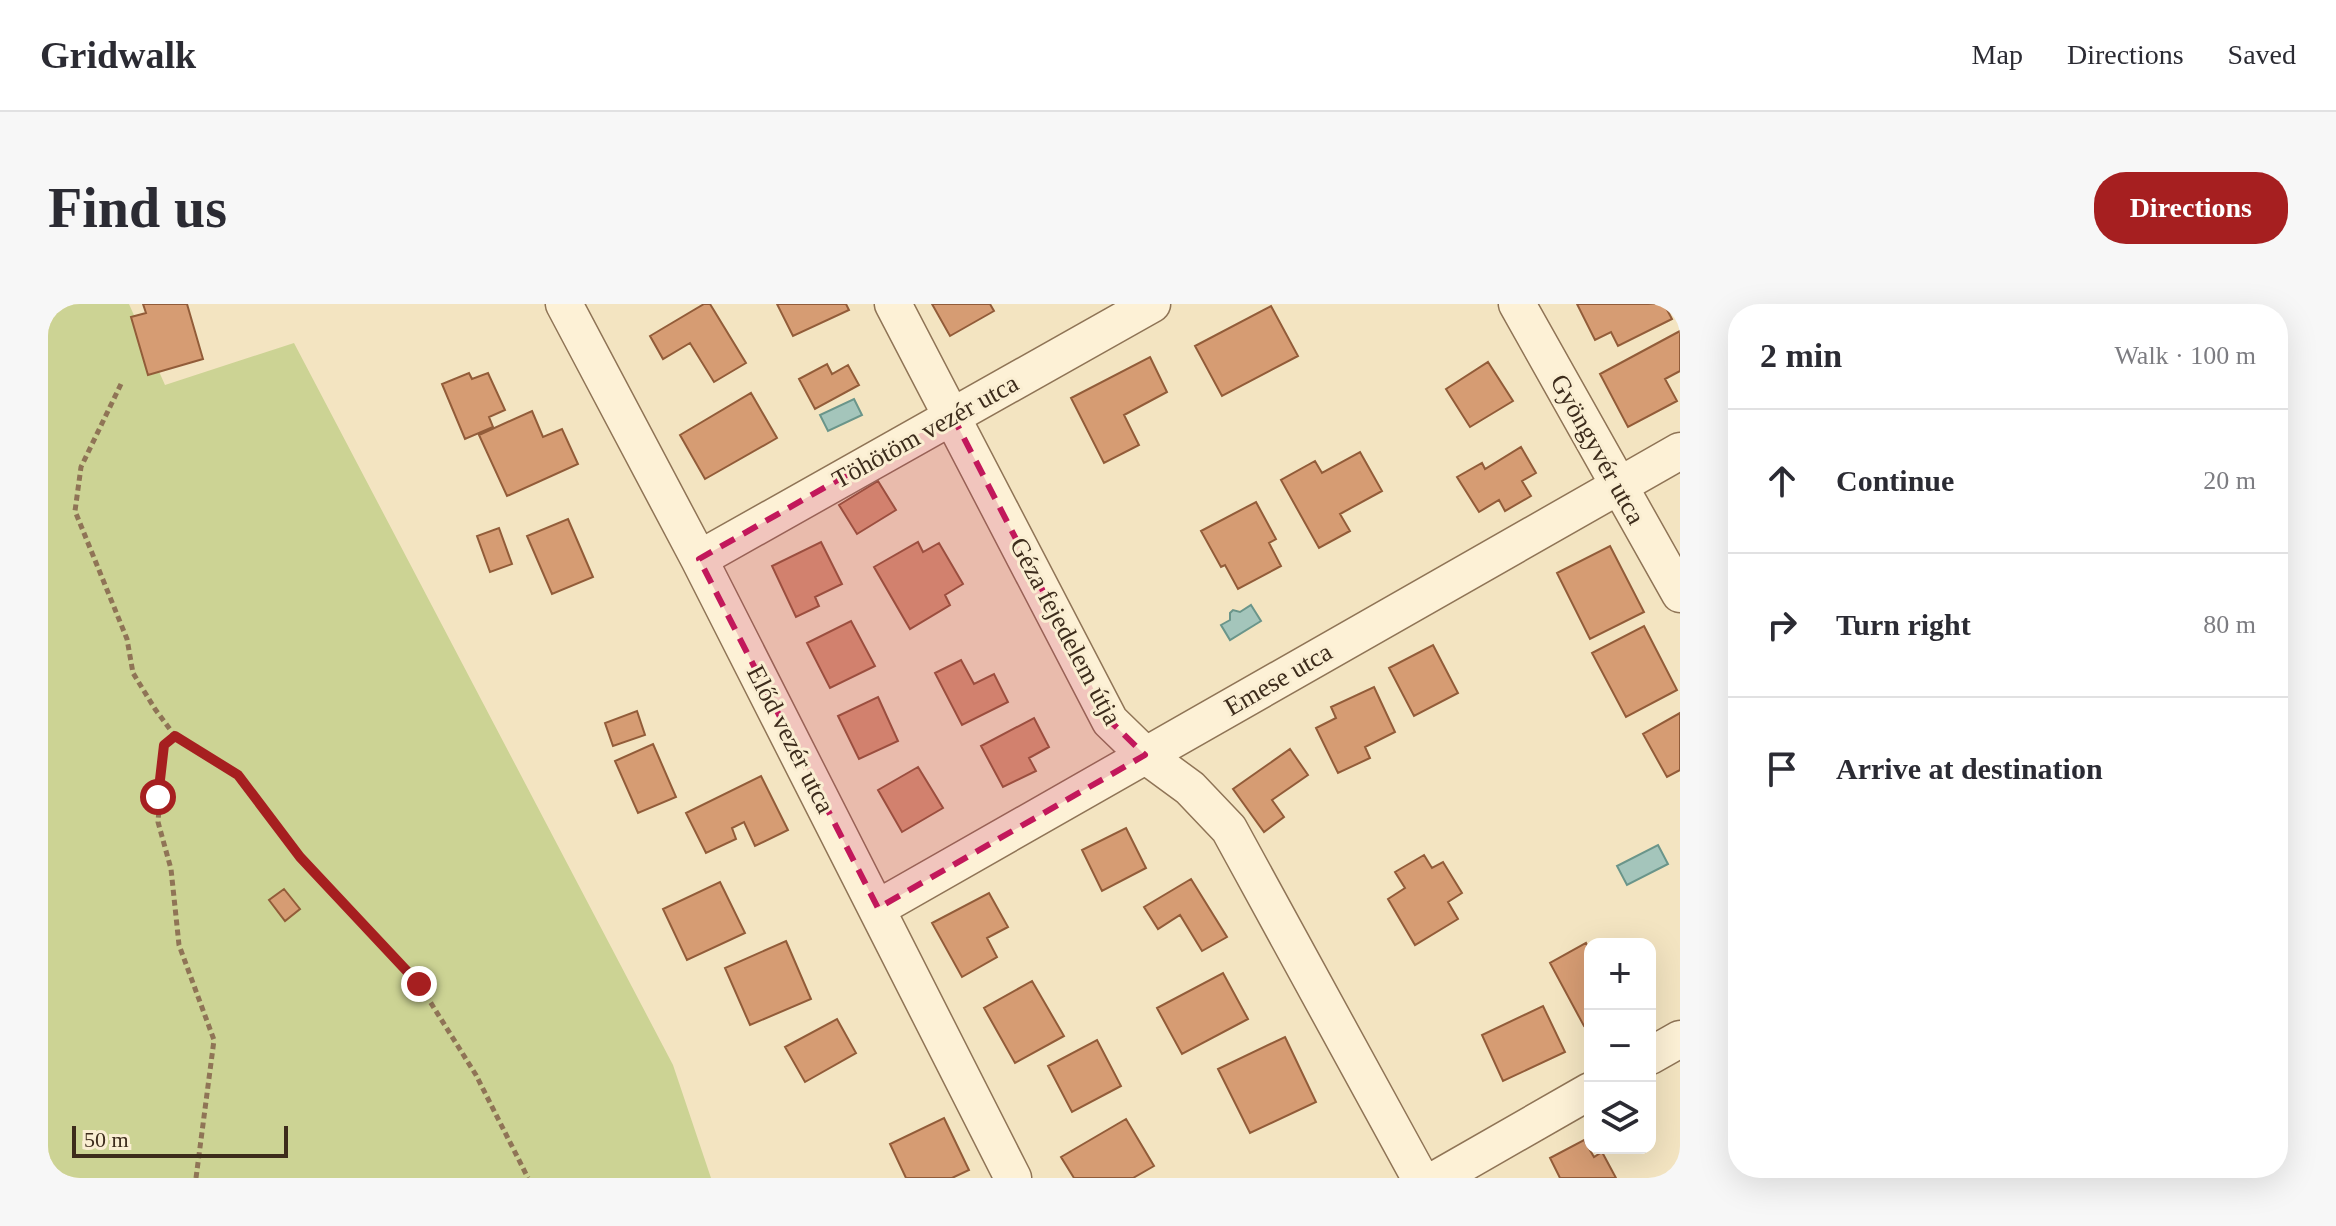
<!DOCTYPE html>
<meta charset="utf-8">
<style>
:root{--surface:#fff;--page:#f7f7f7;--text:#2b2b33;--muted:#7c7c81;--line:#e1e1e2;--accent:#a61f20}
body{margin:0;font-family:"Times New Roman",serif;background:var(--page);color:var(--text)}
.controls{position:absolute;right:24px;bottom:24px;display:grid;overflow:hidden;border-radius:16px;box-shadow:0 8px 32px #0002}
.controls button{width:72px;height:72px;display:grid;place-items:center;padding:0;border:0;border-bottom:2px solid var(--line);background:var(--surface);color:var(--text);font:40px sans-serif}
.scale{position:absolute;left:24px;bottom:20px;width:216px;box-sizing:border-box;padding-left:8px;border:4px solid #3d2c1c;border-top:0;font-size:22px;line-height:28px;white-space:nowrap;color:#3d2c1c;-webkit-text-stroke:6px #faeed2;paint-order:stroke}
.stop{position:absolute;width:24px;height:24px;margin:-18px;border:6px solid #a61f20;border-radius:50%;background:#fff}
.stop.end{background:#a61f20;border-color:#fff;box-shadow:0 2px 8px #0008}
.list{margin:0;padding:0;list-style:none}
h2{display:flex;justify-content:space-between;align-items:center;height:104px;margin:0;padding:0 32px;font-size:34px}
h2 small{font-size:26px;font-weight:400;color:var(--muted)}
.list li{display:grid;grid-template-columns:52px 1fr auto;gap:24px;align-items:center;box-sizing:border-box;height:144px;padding:0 32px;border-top:2px solid var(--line)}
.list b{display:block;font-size:30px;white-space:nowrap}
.list em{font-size:26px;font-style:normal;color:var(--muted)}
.icon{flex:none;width:44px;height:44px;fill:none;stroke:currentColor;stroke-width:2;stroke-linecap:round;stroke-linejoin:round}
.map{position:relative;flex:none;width:1632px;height:874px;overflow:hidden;border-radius:32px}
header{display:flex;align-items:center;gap:48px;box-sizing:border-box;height:112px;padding:0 40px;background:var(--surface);border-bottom:2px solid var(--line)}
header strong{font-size:38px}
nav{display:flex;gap:44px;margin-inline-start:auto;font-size:28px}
.intro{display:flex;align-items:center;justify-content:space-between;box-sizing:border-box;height:192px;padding:0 48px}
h1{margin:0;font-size:56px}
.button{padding:20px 36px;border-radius:32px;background:var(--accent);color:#fff;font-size:28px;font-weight:700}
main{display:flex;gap:48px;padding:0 48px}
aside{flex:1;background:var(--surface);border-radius:32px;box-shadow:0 8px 32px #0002}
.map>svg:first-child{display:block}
.green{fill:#ccd394}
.water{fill:#a4c5bb;stroke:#6a958a;stroke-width:2}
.building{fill:#d69c73;stroke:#925c39;stroke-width:2}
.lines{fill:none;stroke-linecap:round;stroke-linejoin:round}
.minor-casing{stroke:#8f7456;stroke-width:39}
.path{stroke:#8f7456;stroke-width:5;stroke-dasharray:6 4;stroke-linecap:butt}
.minor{stroke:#fdf1d6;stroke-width:36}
.route{stroke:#a61f20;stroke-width:10}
.marked{fill:#c2185b;fill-opacity:0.2;stroke:#c2185b;stroke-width:6;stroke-dasharray:16 10;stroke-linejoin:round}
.labels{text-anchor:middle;stroke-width:6;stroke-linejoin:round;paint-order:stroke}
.street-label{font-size:26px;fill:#3d2c1c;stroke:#faeed2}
</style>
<header>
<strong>Gridwalk</strong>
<nav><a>Map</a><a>Directions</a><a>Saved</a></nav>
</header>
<div class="intro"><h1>Find us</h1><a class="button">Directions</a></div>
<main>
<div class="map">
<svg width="1632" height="874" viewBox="0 0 1632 874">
<rect width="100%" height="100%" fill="#f3e4c1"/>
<!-- green -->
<path class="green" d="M0 0H81L117 81 246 39 625 761 663 874H0Z"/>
<!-- water -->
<path class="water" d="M806 95 814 111 780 127 772 111Z
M1203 301 1213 317 1182 336 1173 321 1182 316V309L1185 306 1192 308Z
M1610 541 1620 560 1579 581 1569 562Z"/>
<!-- building -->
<path class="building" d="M95 0H139L155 55 100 71 83 13 98 9Z
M656 0H662L698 59 666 78 642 39 615 55 602 32Z
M729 0H798L801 6 745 32Z
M884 0H942L946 7 902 32Z
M1529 0H1616L1624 15 1570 42 1563 28 1547 36Z
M1223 2 1250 52 1174 92 1147 42Z
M1632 27V67L1617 75 1629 97 1580 123 1552 70Z
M1102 53 1119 88 1076 111 1091 141 1056 159 1023 94Z
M1440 58 1465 97 1422 123 1398 85Z
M779 60 784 70 800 61 811 81 767 105 751 75Z
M421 69 424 75 440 69 457 106 441 113 445 123 417 135 394 80Z
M703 89 729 134 657 175 632 131Z
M484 107 495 133 514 125 530 160 459 192 431 131Z
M1473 143 1488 169 1474 177 1483 192 1457 207 1451 196 1431 208 1409 173 1434 159 1437 165Z
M1312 148 1334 187 1292 210 1302 227 1271 244 1233 176 1267 157 1274 169Z
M830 177 848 206 809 230 791 201Z
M1208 198 1228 235 1221 239 1233 262 1190 285 1177 261 1173 263 1153 227Z
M520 215 545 273 504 290 479 232Z
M451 224 464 260 442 268 429 232Z
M773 238 794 280 767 293 771 302 748 313 724 262Z
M870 238 875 248 891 239 915 280 897 291 902 301 862 325 826 263Z
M1562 242 1596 308 1542 335 1509 269Z
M803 317 827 362 782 384 759 339Z
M1596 322 1629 386 1578 413 1544 349Z
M1385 341 1410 389 1366 412 1341 364Z
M913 356 926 380 946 370 960 398 914 421 887 369Z
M1326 383 1347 428 1317 443 1322 454 1290 469 1268 424 1288 414 1283 403Z
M830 393 850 437 811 455 790 412Z
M589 407 597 431 565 442 557 419Z
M1632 409V466L1619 473 1595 430Z
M986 414 1001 443 981 454 988 467 955 483 933 442Z
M605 440 628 493 590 509 567 457Z
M1242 445 1260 471 1224 496 1236 513 1216 528 1185 485Z
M870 463 895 504 854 528 830 486Z
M713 472 740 526 707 542 696 518 684 524 688 535 658 549 638 509Z
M1078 524 1098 564 1054 587 1034 546Z
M1376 551 1384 564 1395 558 1414 589 1400 598 1410 615 1367 641 1340 595 1357 584 1347 568Z
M1143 575 1179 633 1154 647 1132 611 1110 625 1096 603Z
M672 578 697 629 639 656 615 605Z
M236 585 252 605 237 617 221 596Z
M941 589 960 623 939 634 949 653 914 673 884 619Z
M738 637 763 695 702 721 677 664Z
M1538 639 1542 647V719L1536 722 1502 659Z
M1175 669 1200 715 1134 750 1109 704Z
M984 677 1016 732 967 759 936 704Z
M1495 702 1517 748 1455 777 1434 731Z
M789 715 808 749 757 778 737 743Z
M1237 733 1268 798 1202 829 1170 765Z
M1049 736 1073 782 1024 808 1000 762Z
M896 814 921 866 904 874H858L842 840Z
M1078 815 1106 862 1085 874H1026L1013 853Z
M1536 836 1546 853 1554 848 1568 874H1512L1502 854Z"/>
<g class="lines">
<defs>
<path id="minor" d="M516 0 651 255 965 874
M845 0 1062 417 1097 451 1142 484 1181 525 1372 874
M1469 0 1632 290
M651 255 1104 0
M830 604 1632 147
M1602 752 1632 735
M1390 874 1542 787"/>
</defs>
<!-- minor casing -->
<use href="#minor" class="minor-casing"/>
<!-- path -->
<path class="path" d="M73 80 33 163 27 207 79 335 85 369 107 405 127 432
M148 874 166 736 131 641 123 565 110 518 116 441 127 432 190 471 252 553 371 680 428 771 480 874"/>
<!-- minor -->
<use href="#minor" class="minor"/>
</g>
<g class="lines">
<!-- route -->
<path class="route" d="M110 493 116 441 127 432 190 471 252 553 371 680"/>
</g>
<!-- marked area -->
<path class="marked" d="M904 111 1062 417 1097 451 830 604 651 255Z"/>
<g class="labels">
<!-- street labels -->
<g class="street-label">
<text transform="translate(877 127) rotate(-29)" y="9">Töhötöm vezér utca</text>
<text transform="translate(1550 145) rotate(61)" y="9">Gyöngyvér utca</text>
<text transform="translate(1018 327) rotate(62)" y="9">Géza fejedelem útja</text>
<text transform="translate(1230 375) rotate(-30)" y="9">Emese utca</text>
<text transform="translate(743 435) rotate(63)" y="9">Előd vezér utca</text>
</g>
</g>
</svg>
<div class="controls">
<button>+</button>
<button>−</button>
<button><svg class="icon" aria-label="layers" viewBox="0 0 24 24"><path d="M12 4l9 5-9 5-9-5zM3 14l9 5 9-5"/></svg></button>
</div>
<div class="scale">50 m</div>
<div class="stop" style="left:110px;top:493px"></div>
<div class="stop end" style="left:371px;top:680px"></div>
</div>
<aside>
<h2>2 min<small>Walk · 100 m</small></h2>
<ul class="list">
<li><svg class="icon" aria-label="ahead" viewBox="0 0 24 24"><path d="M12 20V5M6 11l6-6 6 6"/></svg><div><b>Continue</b></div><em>20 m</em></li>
<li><svg class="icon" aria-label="right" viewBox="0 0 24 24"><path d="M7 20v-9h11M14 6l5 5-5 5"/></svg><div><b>Turn right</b></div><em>80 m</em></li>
<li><svg class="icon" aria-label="arrive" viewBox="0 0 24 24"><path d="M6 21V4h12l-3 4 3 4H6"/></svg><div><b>Arrive at destination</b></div></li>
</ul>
</aside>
</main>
